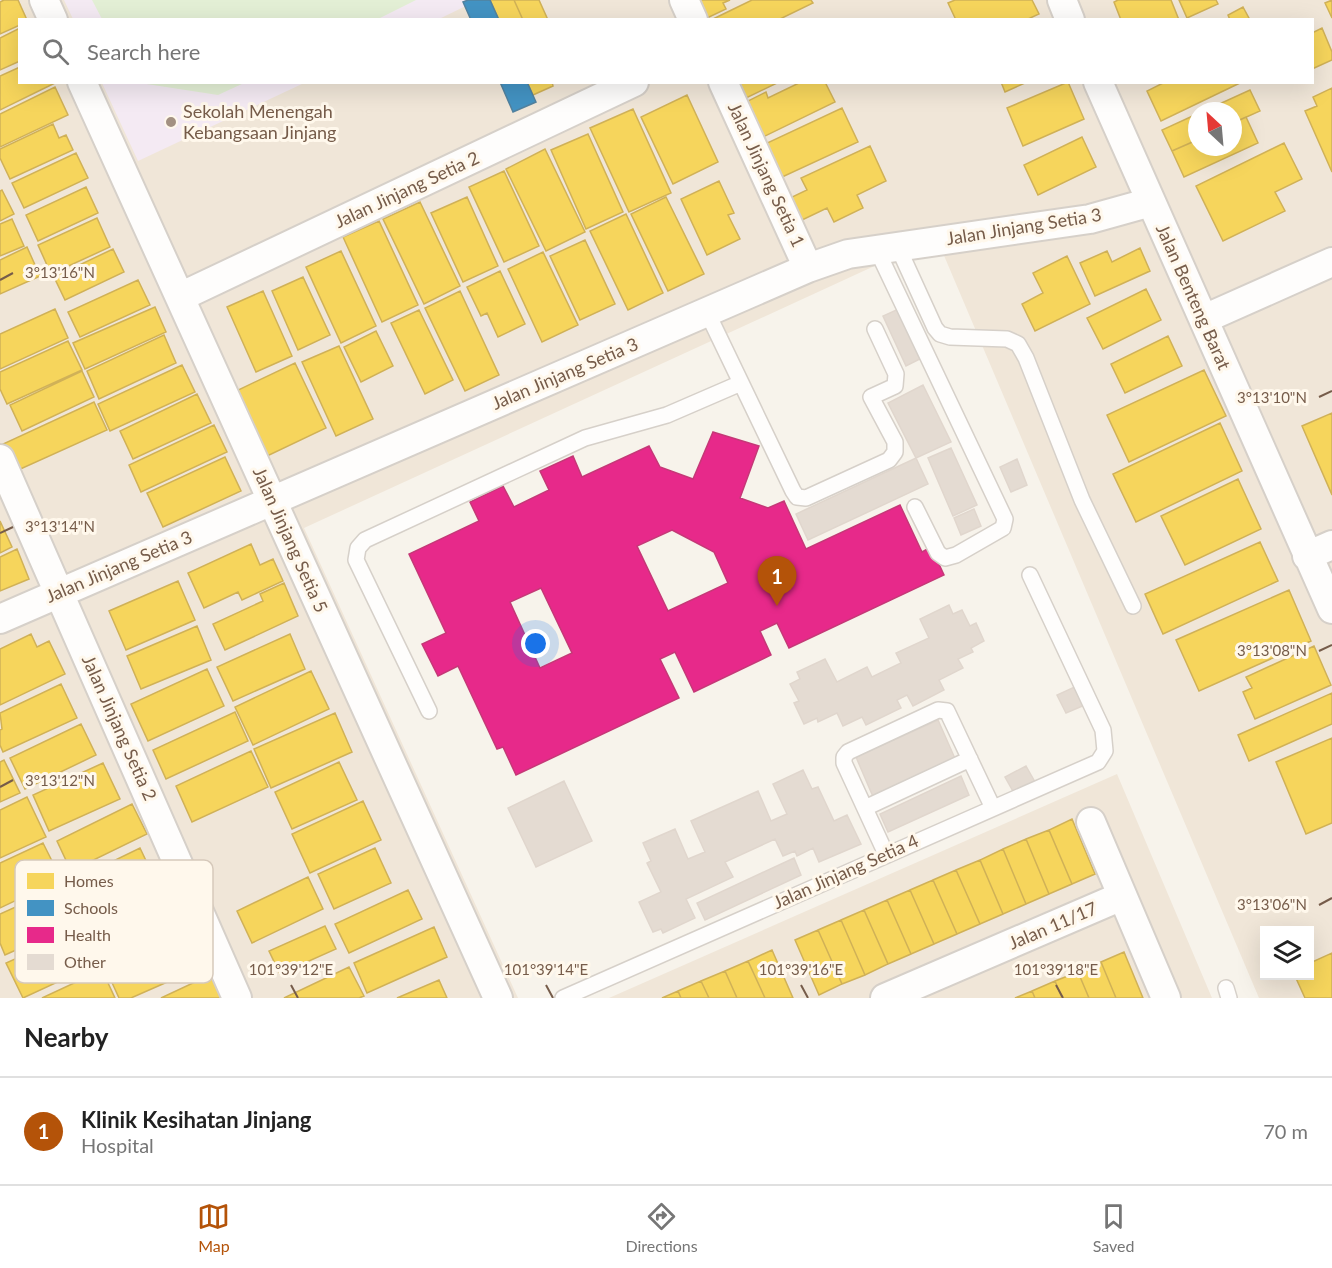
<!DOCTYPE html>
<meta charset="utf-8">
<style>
:root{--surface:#fff;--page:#f2f2f2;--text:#222;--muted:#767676;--line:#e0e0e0;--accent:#b45309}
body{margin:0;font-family:Lato,sans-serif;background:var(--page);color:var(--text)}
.controls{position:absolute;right:18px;bottom:18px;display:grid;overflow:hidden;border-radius:0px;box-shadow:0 6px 24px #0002}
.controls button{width:54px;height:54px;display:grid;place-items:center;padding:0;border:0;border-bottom:2px solid var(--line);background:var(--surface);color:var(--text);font:30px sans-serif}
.compass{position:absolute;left:1188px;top:102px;width:54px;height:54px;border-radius:50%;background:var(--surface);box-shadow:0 6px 24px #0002;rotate:334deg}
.you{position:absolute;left:536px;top:644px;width:21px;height:21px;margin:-15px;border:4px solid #fff;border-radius:50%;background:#1a73e8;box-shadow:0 0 0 9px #1a73e833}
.badge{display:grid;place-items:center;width:39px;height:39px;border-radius:50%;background:var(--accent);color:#fff;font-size:20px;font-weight:700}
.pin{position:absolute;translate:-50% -50px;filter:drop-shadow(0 2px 3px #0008)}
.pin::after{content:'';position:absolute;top:32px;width:21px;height:18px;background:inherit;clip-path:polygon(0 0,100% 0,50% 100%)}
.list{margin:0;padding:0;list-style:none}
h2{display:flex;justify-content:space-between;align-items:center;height:78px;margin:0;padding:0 24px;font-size:26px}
h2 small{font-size:20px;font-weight:400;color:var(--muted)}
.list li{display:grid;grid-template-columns:39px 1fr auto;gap:18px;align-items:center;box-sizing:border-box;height:108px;padding:0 24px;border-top:2px solid var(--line)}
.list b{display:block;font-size:22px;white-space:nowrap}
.list p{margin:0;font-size:20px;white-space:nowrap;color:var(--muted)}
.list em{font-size:20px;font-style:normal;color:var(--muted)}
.icon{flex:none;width:33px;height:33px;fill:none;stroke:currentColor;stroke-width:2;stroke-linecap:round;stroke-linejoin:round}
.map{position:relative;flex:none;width:1332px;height:998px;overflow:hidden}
.search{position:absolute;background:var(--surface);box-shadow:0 6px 24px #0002;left:18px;right:18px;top:18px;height:66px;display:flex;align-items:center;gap:15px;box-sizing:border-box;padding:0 21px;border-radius:0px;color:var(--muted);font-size:22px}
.sheet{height:186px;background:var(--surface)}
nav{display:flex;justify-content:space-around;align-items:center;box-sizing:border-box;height:84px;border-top:2px solid var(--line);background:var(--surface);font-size:16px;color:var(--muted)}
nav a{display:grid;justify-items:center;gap:3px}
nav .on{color:var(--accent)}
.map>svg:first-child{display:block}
.residential{fill:#f0e6d8;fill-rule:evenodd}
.education{fill:#f4eaf3}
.green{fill:#e3efd5}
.homes{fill:#f6d55c;stroke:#d0b157;stroke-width:1.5}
.schools{fill:#4393c3;stroke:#52829f;stroke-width:1.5}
.health{fill:#e7298a;stroke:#c53877;stroke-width:1.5;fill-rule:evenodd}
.building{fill:#e4dbd2;stroke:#e0d6cd;stroke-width:1.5}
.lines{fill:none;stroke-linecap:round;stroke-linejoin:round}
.service-casing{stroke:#d6d0c9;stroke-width:18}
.minor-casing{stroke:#d6d0c9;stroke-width:32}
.service{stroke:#fefdfc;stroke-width:15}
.minor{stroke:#fefdfc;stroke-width:28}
.ticks{fill:none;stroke:#765c4a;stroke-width:2}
.poi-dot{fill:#a39182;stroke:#fff8ec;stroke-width:2}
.labels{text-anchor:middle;stroke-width:6;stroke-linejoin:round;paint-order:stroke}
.poi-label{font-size:18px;fill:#765c4a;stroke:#fff8ec;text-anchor:start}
.street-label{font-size:18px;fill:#765c4a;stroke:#fff8ec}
.key{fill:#fff8ec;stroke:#d6c9bb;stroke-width:1.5}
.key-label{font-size:16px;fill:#765c4a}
.ticks-label{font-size:15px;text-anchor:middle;fill:#765c4a;stroke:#fff8ec;stroke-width:6;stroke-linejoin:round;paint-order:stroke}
</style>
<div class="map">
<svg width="1332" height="998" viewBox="0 0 1332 998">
<rect width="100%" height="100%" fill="#f7f3eb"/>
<!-- residential -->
<path class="residential" d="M0 0H1332V998H1259L934 232 894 257 304 528 518 998H0ZM20 20H1312V82H20ZM1197 111H1233V147H1197ZM1264 930H1310V976H1264Z
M1117 774 1212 998H609Z"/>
<!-- education -->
<path class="education" d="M64 0H478L437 20 73 19Z
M102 83H304L138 161Z"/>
<!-- green -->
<path class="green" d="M92 0H416L376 20 102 19Z
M140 83 244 82V83L218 95Z"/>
<!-- homes -->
<path class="homes" d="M4 0H18L27 20H20V25L0 34V2Z
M490 0H514L523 20H499Z
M514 0H539L548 20H523Z
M696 0H730L723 3 726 9 705 19Z
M752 0H811L813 3 778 20H711Z
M955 0H1032L1039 14 1026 20H956L948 3Z
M1118 0H1171L1179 20H1121L1114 2Z
M1179 0H1216L1218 4 1187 18Z
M1332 0V18L1325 3Z
M1243 7 1250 20H1230L1228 15Z
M20 28V61L0 70V38Z
M1322 28 1332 52V60L1312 69V33Z
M20 67V82H57L0 110V76Z
M527 82H552L553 86 533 95Z
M736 82H779L744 99Z
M801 82H825L835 102 759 139 742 104 766 92 768 98Z
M1001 82H1027L1005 92Z
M1068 82 1084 119 1023 146 1007 108Z
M1165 82H1242L1161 121 1147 91Z
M55 87 68 115 0 147V114Z
M1332 88V172L1305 111 1317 106 1313 97Z
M1250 90 1260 111 1233 123V111H1204Z
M687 95 718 162 673 184 641 117Z
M842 108 858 142 780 178 765 144Z
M633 109 671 193 629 212 590 128Z
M1197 114V140L1172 151 1162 130Z
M1246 117 1258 143 1184 177 1172 151 1197 140V147H1233V123Z
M53 124 59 138 66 135 73 150 10 179 0 158V149Z
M588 134 623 212 586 229 551 150Z
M1082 137 1096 167 1038 195 1024 165Z
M1284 143 1302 179 1275 192 1285 211 1223 241 1196 186Z
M870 146 886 181 857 195 863 208 834 222 827 208 800 221 790 198 807 190 801 178Z
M545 149 585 232 546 251 506 169Z
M76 153 88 178 24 208 12 183Z
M504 171 539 246 504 262 469 187Z
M719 181 734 213 728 215 740 239 707 255 681 199Z
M86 187 98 213 38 241 26 215Z
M2 190 14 214 0 221V191Z
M467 197 498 266 463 282 431 213Z
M666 197 704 274 668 291 631 214Z
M420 202 460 286 424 304 383 219Z
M626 214 663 293 628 310 590 231Z
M97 218 110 247 51 274 38 245Z
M12 219 24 246 0 256V224Z
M379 221 418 305 382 322 343 237Z
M585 240 615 304 580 320 550 256Z
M27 247 40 276 0 294V260Z
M1140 248 1150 271 1095 296 1080 263 1107 251 1112 262Z
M113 249 124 272 65 300 54 277Z
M341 251 376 326 341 343 306 267Z
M543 252 578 325 542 342 508 269Z
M1067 256 1090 304 1035 331 1022 304 1043 293 1033 273Z
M500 271 525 324 498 337 487 313 481 316 467 287Z
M303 277 330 335 298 350 272 291Z
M138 280 150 305 80 337 68 312Z
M1146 289 1161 320 1103 349 1087 318Z
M263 291 292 356 256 372 227 307Z
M460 291 499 375 465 391 425 308Z
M155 307 166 332 85 369 73 343Z
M55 309 68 338 0 369V334Z
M419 310 453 380 425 394 391 323Z
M376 331 393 366 361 382 344 347Z
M164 335 176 363 99 399 87 371Z
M1168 336 1182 366 1125 393 1111 364Z
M68 341 82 370 7 404 0 389V372Z
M339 346 373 419 336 436 302 362Z
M295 363 326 428 265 457 234 392Z
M182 365 195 392 110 431 98 404Z
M1204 370 1226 416 1129 462 1107 415Z
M82 371 94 397 22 431 10 405Z
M197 394 211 423 133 459 120 431Z
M94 402 107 430 16 471 3 444Z
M1332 413V495L1302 426Z
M1220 423 1242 471 1136 522 1113 474Z
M214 425 227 452 141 492 129 465Z
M225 457 241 491 163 527 147 493Z
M1238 479 1261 529 1185 565 1161 516Z
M0 521 12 547 0 553Z
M1260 542 1278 581 1163 634 1145 594Z
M251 544 260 565 273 559 283 581 242 600 238 592 204 608 188 573Z
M17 549 29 579 0 591V557Z
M178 581 195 620 126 650 109 611Z
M284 583 298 616 225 650 213 624 263 601 260 594Z
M1289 590 1311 641 1199 691 1176 640Z
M197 626 211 660 141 689 127 656Z
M31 634 37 647 49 641 65 674 0 705V649Z
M290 634 305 669 233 701 217 667Z
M1314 646 1331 685 1255 719 1243 692 1252 688 1246 677Z
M207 669 224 706 148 741 131 704Z
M311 671 329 709 253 745 235 707Z
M61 684 77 718 3 752 0 745V730L2 729 0 713Z
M1332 693V724L1249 761 1238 735Z
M235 712 248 741 166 779 153 750Z
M335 713 352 752 271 788 254 749Z
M81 724 96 755 25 789 10 758Z
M1332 738V823L1306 834 1276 762Z
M251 751 268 787 192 822 176 786Z
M4 760 20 793 0 802V762Z
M339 762 357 800 292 829 275 792Z
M103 763 120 799 49 831 33 795Z
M27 797 46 837 0 858V810Z
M363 801 381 840 310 873 292 834Z
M132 804 147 834 71 871 57 841Z
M1072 819 1095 874 1072 884 1049 830Z
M1049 830 1072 884 1049 894 1026 839Z
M1026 839 1049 894 1026 904 1003 849Z
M43 843 61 879 0 908V863Z
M140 848 158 886 86 920 68 883Z
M375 848 391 883 334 909 318 874Z
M1003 849 1026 904 1003 914 980 860Z
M980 860 1003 914 980 924 956 870Z
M956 870 980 924 957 934 933 880Z
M308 877 323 909 252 943 237 911Z
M933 880 957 934 934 944 910 890Z
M62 886 78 922 5 955 0 943V914Z
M408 890 422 919 349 953 335 924Z
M910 890 934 944 911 954 887 900Z
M887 900 911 954 888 964 864 910Z
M864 910 888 964 865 975 841 920Z
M841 920 865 975 842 984 818 930Z
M325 926 336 949 280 974 269 951Z
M85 927 101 962 23 998 6 963Z
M434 927 447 957 367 993 354 963Z
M818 930 842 984 819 995 795 940Z
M173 934 190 972 131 998H119L104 965Z
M772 950 793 998H765L748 961Z
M1124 952 1143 998H1116L1101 962Z
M1332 953V998H1305L1295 976H1310V963Z
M748 961 765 998H737L725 971Z
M1101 962 1116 998H1089L1078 972Z
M349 967 364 996 359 998H284Z
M102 970 115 998H42Z
M725 971 737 998H709L701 981Z
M1078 972 1089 998H1062L1055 981Z
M210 975 222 998H161Z
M439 980 447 998H397Z
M701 981 709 998H681L678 991Z
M1055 981 1062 998H1035L1032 991Z
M678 991 681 998H662Z
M1032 991 1035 998H1015Z"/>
<!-- schools -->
<path class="schools" d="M468 0H490L499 20H471L463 2Z
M500 82H527L536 102 513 112Z"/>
<!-- health -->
<path class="health" d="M713 432 759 446 740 498 768 508 784 501 806 549 900 505 922 552 931 547 944 575 789 648 777 623 760 631 771 655 694 692 675 652 660 659 679 698 516 775 503 747 497 749 458 666 438 676 422 644 446 633 409 554 479 521 470 502 503 486 514 507 549 490 540 471 573 456 582 477 649 446 660 467 693 479ZM672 530 714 552 728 583 668 611 637 546ZM541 588 572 653 540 668 510 602Z"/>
<!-- building -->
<path class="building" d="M903 307 926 356 906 366 883 316Z
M923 385 951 442 916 458 888 403Z
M951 448 977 505 953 516 928 458Z
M916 458 928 484 808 540 796 514Z
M1017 459 1027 485 1011 492 1000 467Z
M974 509 981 526 961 535 954 518Z
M949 605 953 614 962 610 970 626 976 623 984 641 971 648 973 652 958 659 963 668 939 680 944 690 913 706 907 695 897 700 901 708 866 725 862 717 843 726 837 713 818 722 817 718 804 724 794 703 799 701 790 684 800 679 797 672 825 659 837 682 867 667 872 677 901 663 896 653 929 638 920 619Z
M1079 685 1087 704 1066 713 1057 695Z
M938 720 957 763 874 799 856 757Z
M1026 766 1035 782 1014 793 1005 777Z
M803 770 812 789 818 787 834 821 847 815 861 844 819 862 813 848 797 856 795 851 783 856 775 839 725 862 733 877 686 899 695 918 663 933 661 929 653 932 639 902 661 892 647 863 651 861 643 843 675 829 688 859 705 852 691 821 758 791 771 821 787 814 773 784Z
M961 776 969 795 888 832 880 814Z
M564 781 592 841 536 867 508 808Z
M794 858 801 875 705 920 697 903Z"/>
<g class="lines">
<defs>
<path id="service" d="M898 247 935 328 940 334 950 337 1007 339 1018 344 1026 358 1082 500 1133 606
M877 250 1005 519 1003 528 956 555 945 558 938 553 915 507
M707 312 793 491 797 497 806 498 889 460 895 452V442L871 397 895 386 896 374 875 329
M429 711 356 560 358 548 365 540 585 438 667 415 741 383
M865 808 970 759
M886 854 844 763V757L848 752 938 710 947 711 993 808
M1226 988 1229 998
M563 998 1098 762 1105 751 1103 730 1030 575"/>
<path id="minor" d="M44 0 53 20
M684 0 693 20
M1062 0 1070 20
M82 82 498 998
M723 82 808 268
M1098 82 1332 609
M180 297 634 82
M1204 319 1332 262
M0 459 237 998
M1307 556 1332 545
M0 619 808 268 848 254 1090 219 1151 202
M1091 822 1166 998
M885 998 1122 896"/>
</defs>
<!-- service casing -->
<use href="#service" class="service-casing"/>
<!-- minor casing -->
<use href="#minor" class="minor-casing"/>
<!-- service -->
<use href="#service" class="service"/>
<!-- minor -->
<use href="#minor" class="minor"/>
</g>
<!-- ticks -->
<path class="ticks" d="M0 280 13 273M1319 397 1332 391M0 533 13 527M1319 651 1332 645M0 787 13 780M1319 905 1332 898M291 985 298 998M546 985 553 998M801 985 808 998M1056 985 1063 998"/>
<!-- markers -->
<circle class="poi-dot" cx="171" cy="122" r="6"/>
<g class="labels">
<!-- poi labels -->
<g class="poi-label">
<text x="183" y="118">Sekolah Menengah<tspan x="183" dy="21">Kebangsaan Jinjang</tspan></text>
</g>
<!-- street labels -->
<g class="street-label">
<text transform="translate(766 175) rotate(65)" y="6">Jalan Jinjang Setia 1</text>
<text transform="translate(407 190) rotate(-25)" y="6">Jalan Jinjang Setia 2</text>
<text transform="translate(1024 227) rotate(-9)" y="6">Jalan Jinjang Setia 3</text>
<text transform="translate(1193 297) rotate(66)" y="6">Jalan Benteng Barat</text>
<text transform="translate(565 374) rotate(-23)" y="6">Jalan Jinjang Setia 3</text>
<text transform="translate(290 540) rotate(66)" y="6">Jalan Jinjang Setia 5</text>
<text transform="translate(119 567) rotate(-23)" y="6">Jalan Jinjang Setia 3</text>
<text transform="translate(119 728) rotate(66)" y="6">Jalan Jinjang Setia 2</text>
<text transform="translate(846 872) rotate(-24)" y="6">Jalan Jinjang Setia 4</text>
<text transform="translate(1053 926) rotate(-23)" y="6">Jalan 11/17</text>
</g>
</g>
<!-- legend -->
<rect x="15" y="860" width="198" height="123" rx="9" class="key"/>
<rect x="27" y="873" width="27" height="16" fill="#f6d55c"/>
<rect x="27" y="900" width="27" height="16" fill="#4393c3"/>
<rect x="27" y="927" width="27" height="16" fill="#e7298a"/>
<rect x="27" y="954" width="27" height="16" fill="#e4dbd2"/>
<g class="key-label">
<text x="64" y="887">Homes</text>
<text x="64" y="914">Schools</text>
<text x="64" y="941">Health</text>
<text x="64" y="968">Other</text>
</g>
<g class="ticks-label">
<text x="60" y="278">3°13'16"N</text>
<text x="1272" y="403">3°13'10"N</text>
<text x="60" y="532">3°13'14"N</text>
<text x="1272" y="656">3°13'08"N</text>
<text x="60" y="786">3°13'12"N</text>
<text x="1272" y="910">3°13'06"N</text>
<text x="291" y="975">101°39'12"E</text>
<text x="546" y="975">101°39'14"E</text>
<text x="801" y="975">101°39'16"E</text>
<text x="1056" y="975">101°39'18"E</text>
</g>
</svg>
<div class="controls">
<button><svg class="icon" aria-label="layers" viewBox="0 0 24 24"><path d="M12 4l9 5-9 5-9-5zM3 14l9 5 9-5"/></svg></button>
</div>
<svg class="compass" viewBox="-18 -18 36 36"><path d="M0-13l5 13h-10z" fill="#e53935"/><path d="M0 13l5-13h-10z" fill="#767676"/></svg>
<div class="you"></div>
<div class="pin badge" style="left:777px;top:606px">1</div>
<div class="search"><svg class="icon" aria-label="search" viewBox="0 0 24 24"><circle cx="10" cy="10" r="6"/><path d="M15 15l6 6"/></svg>Search here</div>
</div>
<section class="sheet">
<h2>Nearby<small></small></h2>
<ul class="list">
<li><span class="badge">1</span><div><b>Klinik Kesihatan Jinjang</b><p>Hospital</p></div><em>70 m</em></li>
</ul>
</section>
<nav>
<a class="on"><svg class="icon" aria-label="map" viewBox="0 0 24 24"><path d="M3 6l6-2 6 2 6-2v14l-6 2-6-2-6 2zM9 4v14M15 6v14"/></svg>Map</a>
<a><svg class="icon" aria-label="directions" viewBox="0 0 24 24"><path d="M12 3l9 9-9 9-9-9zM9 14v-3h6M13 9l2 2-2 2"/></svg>Directions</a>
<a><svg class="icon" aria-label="saved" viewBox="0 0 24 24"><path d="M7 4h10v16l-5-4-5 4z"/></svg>Saved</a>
</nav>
